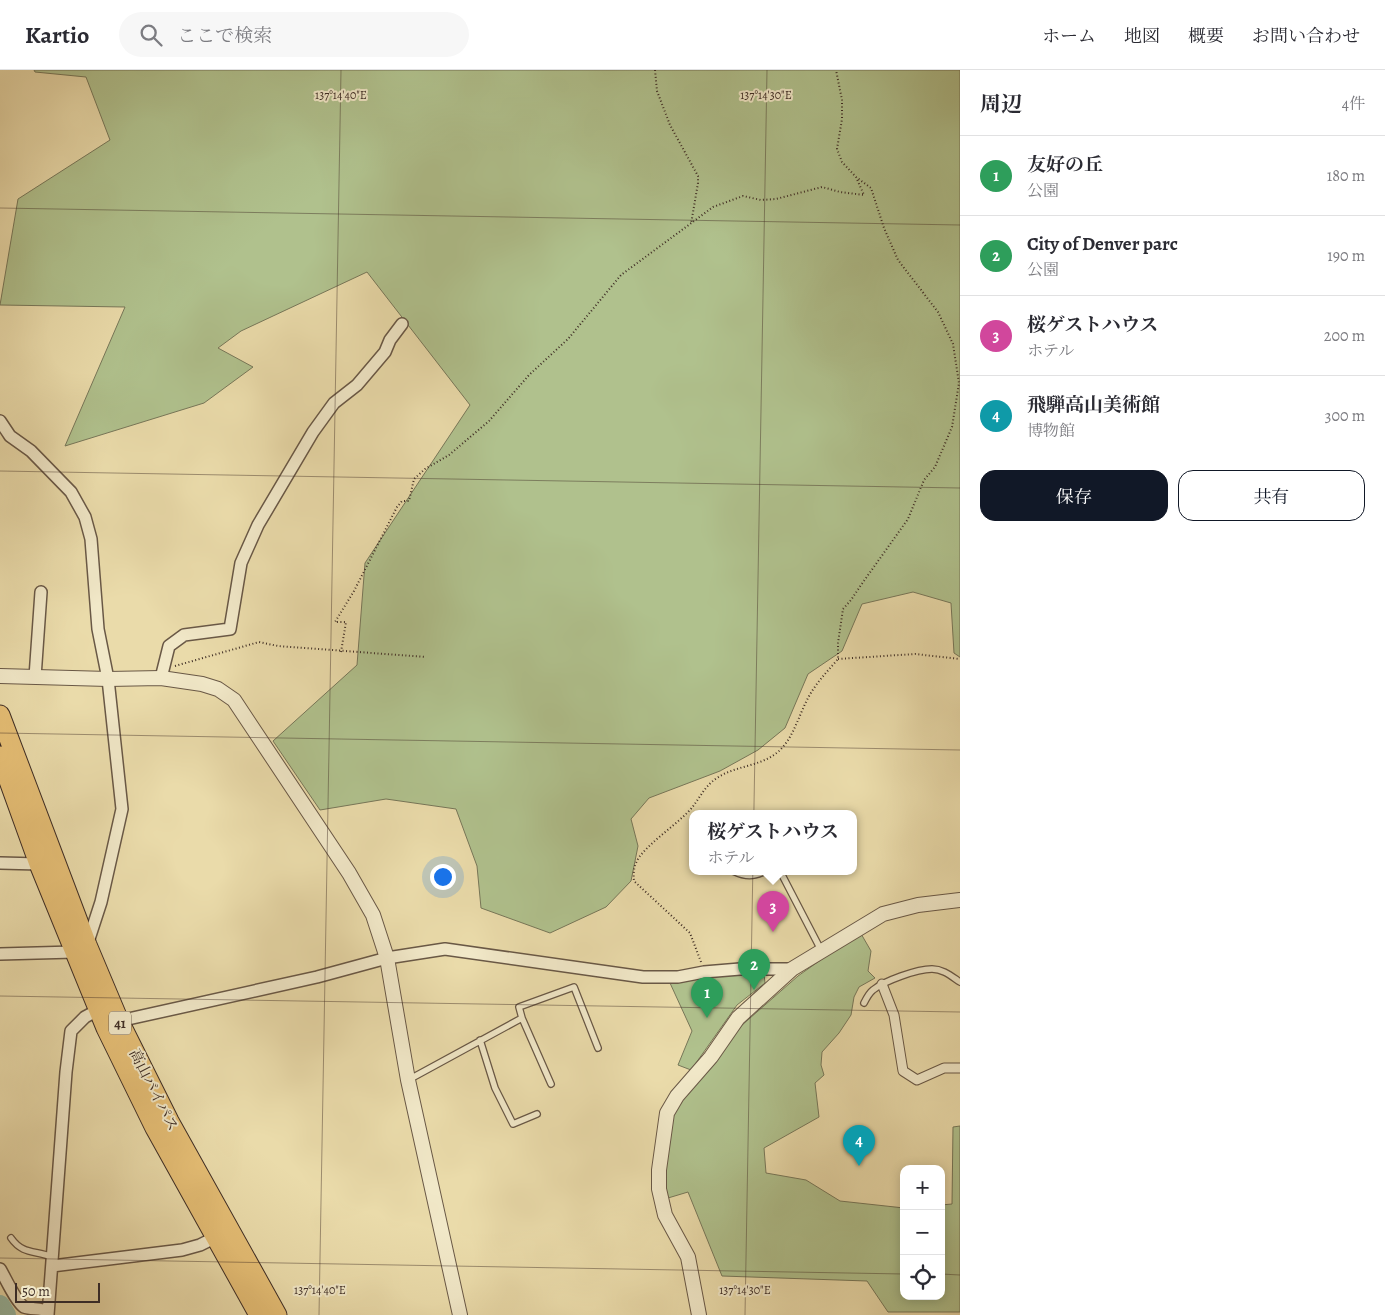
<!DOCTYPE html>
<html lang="ja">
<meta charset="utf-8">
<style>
:root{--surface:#fff;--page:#f7f7f7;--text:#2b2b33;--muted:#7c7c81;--line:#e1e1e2;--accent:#111827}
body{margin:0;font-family:Alegreya,"Noto Serif JP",serif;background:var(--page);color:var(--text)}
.controls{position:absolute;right:15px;bottom:15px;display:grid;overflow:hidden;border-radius:10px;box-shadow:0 2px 12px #0003}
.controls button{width:45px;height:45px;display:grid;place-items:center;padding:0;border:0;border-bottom:1px solid var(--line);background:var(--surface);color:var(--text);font:25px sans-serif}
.scale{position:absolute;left:15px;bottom:12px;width:85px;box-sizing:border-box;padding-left:5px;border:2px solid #3e2d25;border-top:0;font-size:14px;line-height:18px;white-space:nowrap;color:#3e2d25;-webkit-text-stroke:4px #f1e8c8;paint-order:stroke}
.you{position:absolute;left:442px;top:806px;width:18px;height:18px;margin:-12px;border:4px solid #fff;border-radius:50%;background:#1a73e8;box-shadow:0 0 0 8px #1a73e833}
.badge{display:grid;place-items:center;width:32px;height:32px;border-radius:50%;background:var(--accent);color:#fff;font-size:16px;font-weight:700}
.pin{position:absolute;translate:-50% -41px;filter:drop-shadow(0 1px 2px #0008)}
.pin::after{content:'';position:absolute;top:26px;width:18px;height:15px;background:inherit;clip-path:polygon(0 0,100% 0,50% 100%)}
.popup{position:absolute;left:689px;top:740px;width:168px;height:65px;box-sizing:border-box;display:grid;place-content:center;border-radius:10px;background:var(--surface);filter:drop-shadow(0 1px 4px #0005);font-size:16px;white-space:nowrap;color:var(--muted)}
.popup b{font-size:19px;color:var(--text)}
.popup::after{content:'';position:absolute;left:50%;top:100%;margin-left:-10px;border:10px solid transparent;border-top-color:var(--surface)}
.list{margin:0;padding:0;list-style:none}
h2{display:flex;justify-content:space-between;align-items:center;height:65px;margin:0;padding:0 20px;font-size:21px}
h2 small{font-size:16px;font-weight:400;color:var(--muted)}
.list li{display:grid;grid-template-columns:32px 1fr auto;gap:15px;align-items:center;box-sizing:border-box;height:80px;padding:0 20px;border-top:1px solid var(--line)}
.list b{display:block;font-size:19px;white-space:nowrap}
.list p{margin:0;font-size:16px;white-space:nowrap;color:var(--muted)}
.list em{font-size:16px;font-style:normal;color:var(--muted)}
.actions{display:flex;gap:10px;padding:15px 20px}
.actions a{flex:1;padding:11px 0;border:1px solid var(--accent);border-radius:15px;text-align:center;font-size:18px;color:var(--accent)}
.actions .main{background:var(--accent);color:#fff}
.icon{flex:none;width:28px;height:28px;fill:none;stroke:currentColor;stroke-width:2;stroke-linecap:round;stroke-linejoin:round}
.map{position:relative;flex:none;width:960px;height:1245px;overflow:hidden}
header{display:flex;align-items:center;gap:30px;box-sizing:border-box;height:70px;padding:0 25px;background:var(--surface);border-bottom:1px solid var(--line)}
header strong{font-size:24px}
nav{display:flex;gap:28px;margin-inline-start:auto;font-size:18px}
.search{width:350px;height:45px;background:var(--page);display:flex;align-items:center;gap:12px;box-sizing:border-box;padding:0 18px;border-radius:28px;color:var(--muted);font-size:19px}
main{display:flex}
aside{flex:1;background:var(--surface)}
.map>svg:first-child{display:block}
.green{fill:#b0c18d;stroke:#777759}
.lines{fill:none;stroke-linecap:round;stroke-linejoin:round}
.river{stroke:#98bba5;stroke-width:20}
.service-casing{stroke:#695846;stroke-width:8}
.pedestrian-casing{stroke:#695846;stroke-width:11}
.minor-casing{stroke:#695846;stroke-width:14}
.tertiary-casing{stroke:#695846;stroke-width:16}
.trunk-casing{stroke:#3e2d25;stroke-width:21}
.path{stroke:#3e2d25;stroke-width:2;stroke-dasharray:1 2.5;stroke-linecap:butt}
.service{stroke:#f1e8c8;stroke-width:5.5}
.pedestrian{stroke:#f1e8c8;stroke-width:9}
.minor{stroke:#f1e8c8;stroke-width:11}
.tertiary{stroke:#f1e8c8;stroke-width:14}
.trunk{stroke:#e5be75;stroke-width:19}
.ticks{fill:none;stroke:#3e2d25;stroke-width:1;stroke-opacity:0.45}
.labels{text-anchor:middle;stroke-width:4;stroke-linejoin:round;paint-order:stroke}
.shield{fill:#f1e8c8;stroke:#746556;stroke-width:1}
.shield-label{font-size:14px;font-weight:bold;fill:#3e2d25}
.street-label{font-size:15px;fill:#3e2d25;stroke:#f1e8c8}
.ticks-label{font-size:12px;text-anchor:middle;fill:#3e2d25;stroke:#f1e8c8;stroke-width:4;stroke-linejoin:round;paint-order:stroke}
</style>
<header>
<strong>Kartio</strong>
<div class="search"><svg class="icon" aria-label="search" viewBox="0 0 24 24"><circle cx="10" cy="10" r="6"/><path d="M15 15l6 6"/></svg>ここで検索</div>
<nav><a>ホーム</a><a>地図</a><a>概要</a><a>お問い合わせ</a></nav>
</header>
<main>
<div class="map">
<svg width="960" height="1245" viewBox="0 0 960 1245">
<rect width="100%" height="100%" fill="#eadbaa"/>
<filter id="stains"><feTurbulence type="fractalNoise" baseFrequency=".004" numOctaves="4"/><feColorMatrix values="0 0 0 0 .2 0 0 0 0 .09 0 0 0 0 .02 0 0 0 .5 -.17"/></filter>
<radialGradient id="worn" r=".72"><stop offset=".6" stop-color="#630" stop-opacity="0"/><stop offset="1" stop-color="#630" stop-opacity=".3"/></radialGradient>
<!-- green -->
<path class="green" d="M34 0H960V587L954 583 951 533 913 522 862 534 842 581 808 604 785 658 758 680 720 701 649 728 631 749 638 776 631 811 606 837 550 863 481 838 477 796 456 739 386 729 320 740 273 671 357 595 365 493 470 335 367 202 241 261 218 278 253 297 204 333 65 376 125 237 0 235 18 129 110 70 86 7 35 2Z
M860 862 871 881 868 901 875 908 859 917 854 927 851 945 839 963 822 982 821 995 824 1005 815 1013 819 1047 764 1078 766 1103 806 1110 840 1131 904 1138V1226H941V1135L952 1134 953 1057 960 1056V1242H888L867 1211 722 1206 688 1122 668 1128 663 1103 673 1045 679 1033 741 956 798 906Z
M757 903 764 904 765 913 737 935 691 1000 678 995 692 961 670 913 708 906Z"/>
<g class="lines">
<!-- river -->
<path class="river" d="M0 1235 6 1245"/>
<defs>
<path id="service" d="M733 801C746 807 753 807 766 801
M780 801 821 880
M864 933C866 929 869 923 873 920 884 911 917 899 932 899 943 899 951 906 960 912
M522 948 519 937 574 917 598 978
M480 970 495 1018 513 1054 537 1044
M410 1009 522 948 551 1014
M11 1168C23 1185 35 1180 52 1187"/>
<path id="pedestrian" d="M882 914 894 945 903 1001 917 1010 944 998H960"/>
<path id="minor" d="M0 351 10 366 31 381 71 422 85 447 91 469 98 559 108 609 122 739 101 832 87 875 74 882 0 884
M35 607 41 522
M161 608 169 576 184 565 230 559 241 493 258 455 313 362 334 333 357 315 385 282 390 270 402 254
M0 793 39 794
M119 951 317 907 387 888 445 879 643 907H678L704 902 740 899H792
M52 1196 182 1180 200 1175 216 1167
M0 1199C5 1207 16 1232 24 1237 32 1240 41 1237 48 1242
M48 1245 66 1002 71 961 85 947 98 940"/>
<path id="tertiary" d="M0 606 108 609 161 608 202 614 218 619 234 630 349 803 373 845 387 888 408 1010 460 1245
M699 1245 688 1187 665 1145 659 1119V1100L667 1043 677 1026 711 987 738 948 792 899 883 844 918 835 960 830"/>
<path id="trunk" d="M0 645 87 875 119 951 169 1051 277 1245
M0 686 39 794 106 958 155 1058 259 1245"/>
</defs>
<!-- service casing -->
<use href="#service" class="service-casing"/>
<!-- pedestrian casing -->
<use href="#pedestrian" class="pedestrian-casing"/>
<!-- minor casing -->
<use href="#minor" class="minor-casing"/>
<!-- tertiary casing -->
<use href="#tertiary" class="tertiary-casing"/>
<!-- trunk casing -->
<use href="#trunk" class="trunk-casing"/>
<!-- path -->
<path class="path" d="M655 0 657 21 670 55 698 106V113L691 154
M341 582 346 552H335L354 521 397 437 402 431H409L414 409 425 399 449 385 489 351 529 305 568 269 621 205 713 137 743 126 761 130 776 129 822 117 840 122 864 125 856 107
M838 589 915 584 960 589
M175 596 259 572 278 576 426 587
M701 892 690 863 634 811C633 802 634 794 640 786 653 770 673 757 688 742 699 731 703 717 717 708 736 695 761 697 779 681 793 668 798 648 806 632 814 615 826 603 838 589V573L843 539 851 530 861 515 908 449 924 410 935 397 952 357 959 313 953 274 938 242 898 190 884 158 871 118 856 107 842 92 837 79 842 49V30L836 0"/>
<!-- service -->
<use href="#service" class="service"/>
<!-- pedestrian -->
<use href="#pedestrian" class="pedestrian"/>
<!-- minor -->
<use href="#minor" class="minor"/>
<!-- tertiary -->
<use href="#tertiary" class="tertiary"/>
<!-- trunk -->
<use href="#trunk" class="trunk"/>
</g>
<!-- ticks -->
<path class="ticks" d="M0 138 960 155M0 401 960 418M0 663 960 680M0 926 960 942M0 1188 904 1204M941 1204 960 1205M319 1245 341 0M745 1245 767 0"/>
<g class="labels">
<!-- shield labels -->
<rect class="shield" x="109" y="941.5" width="22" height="23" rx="4"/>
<g class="shield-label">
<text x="120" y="958">41</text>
</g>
<!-- street labels -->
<g class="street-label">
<text transform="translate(154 1020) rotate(63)" y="5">高山バイパス</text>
</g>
</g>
<g class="ticks-label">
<text x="341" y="29">137°14'40"E</text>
<text x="766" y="29">137°14'30"E</text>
<text x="320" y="1224">137°14'40"E</text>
<text x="745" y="1224">137°14'30"E</text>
</g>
<rect width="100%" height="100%" filter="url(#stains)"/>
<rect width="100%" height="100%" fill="url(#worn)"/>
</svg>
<div class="controls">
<button>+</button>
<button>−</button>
<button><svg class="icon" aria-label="locate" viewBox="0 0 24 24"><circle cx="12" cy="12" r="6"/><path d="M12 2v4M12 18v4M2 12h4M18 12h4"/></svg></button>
</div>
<div class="scale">50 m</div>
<div class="you"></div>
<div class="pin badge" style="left:707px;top:948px;background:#2e9e5b">1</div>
<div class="pin badge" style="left:754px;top:920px;background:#2e9e5b">2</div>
<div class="pin badge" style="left:773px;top:862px;background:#d1479c">3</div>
<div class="popup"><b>桜ゲストハウス</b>ホテル</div>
<div class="pin badge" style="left:859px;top:1096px;background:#0f9aa8">4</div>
</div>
<aside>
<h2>周辺<small>4件</small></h2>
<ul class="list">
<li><span class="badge" style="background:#2e9e5b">1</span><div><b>友好の丘</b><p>公園</p></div><em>180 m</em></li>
<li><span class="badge" style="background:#2e9e5b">2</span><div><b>City of Denver parc</b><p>公園</p></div><em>190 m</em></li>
<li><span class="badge" style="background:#d1479c">3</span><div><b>桜ゲストハウス</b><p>ホテル</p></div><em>200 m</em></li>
<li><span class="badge" style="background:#0f9aa8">4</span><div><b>飛騨高山美術館</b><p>博物館</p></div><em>300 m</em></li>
</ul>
<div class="actions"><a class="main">保存</a><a>共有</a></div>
</aside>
</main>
